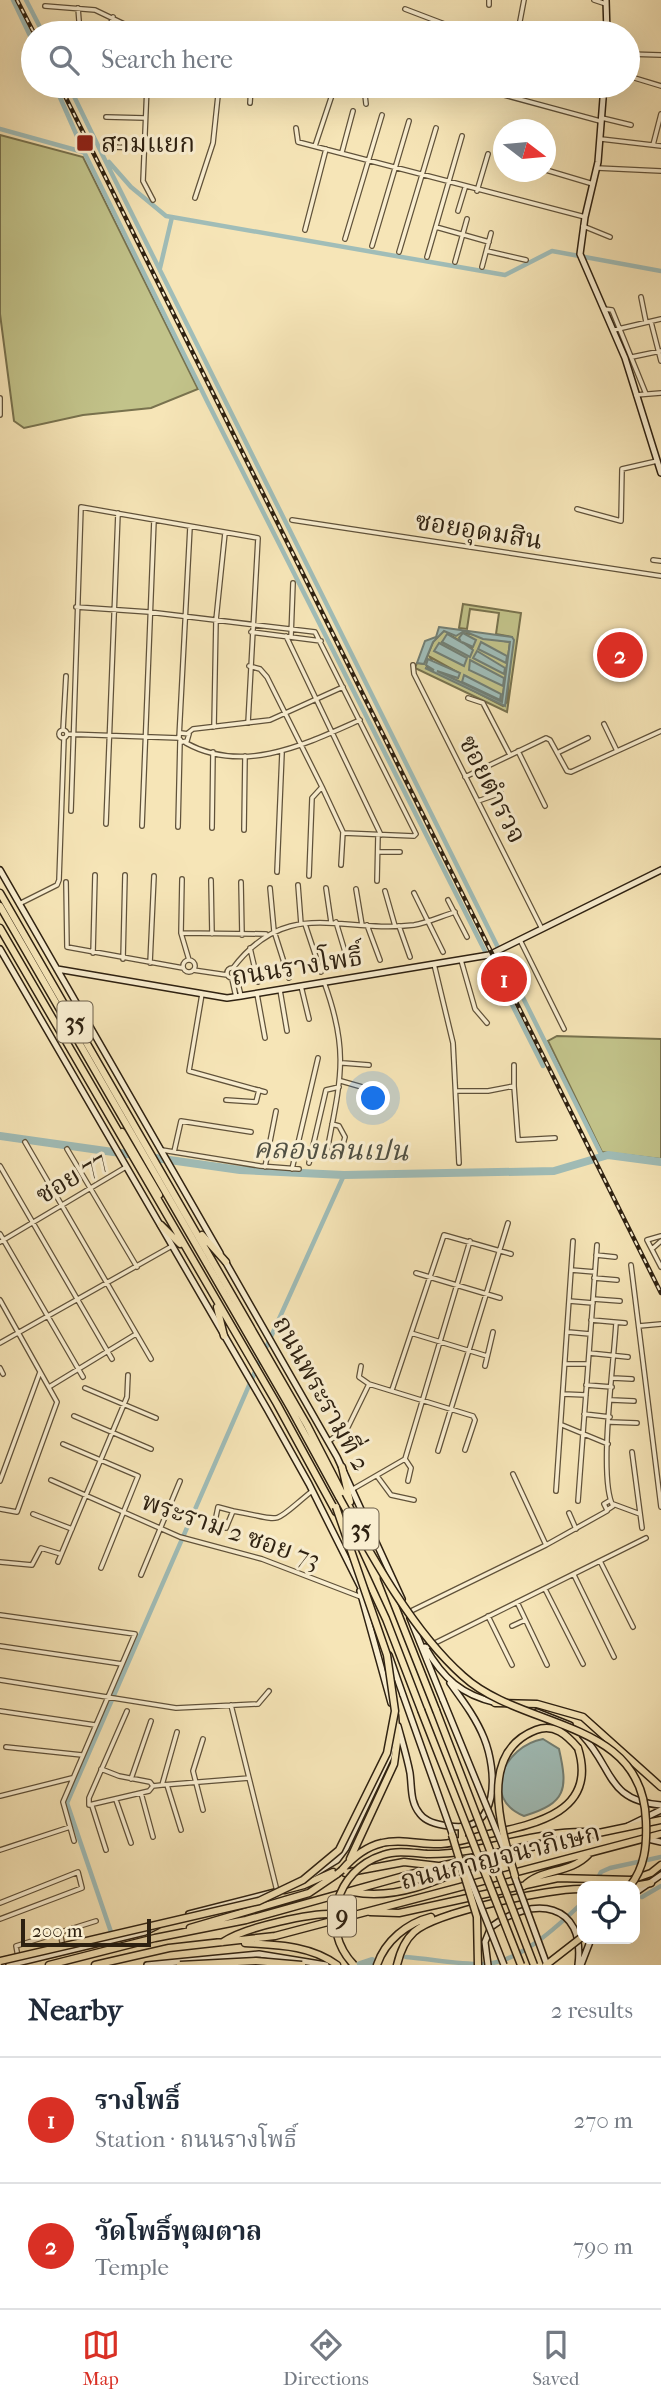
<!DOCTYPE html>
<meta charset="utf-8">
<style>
:root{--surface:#fff;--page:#f6f6f7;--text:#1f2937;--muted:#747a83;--line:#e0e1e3;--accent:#d93025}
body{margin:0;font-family:"IM FELL French Canon","Noto Serif Thai",serif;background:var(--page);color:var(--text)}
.controls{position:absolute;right:21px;bottom:21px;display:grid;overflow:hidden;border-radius:14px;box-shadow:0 7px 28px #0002}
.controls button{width:63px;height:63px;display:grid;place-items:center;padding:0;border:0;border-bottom:2px solid var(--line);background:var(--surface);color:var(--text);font:35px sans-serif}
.compass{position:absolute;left:493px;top:119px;width:63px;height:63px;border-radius:50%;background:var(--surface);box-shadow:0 7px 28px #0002;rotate:106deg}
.scale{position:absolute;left:21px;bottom:18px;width:130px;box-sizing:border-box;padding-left:7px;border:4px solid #2e2111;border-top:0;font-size:19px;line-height:24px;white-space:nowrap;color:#2e2111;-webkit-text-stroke:5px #f9eed0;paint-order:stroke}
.you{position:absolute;left:374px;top:1099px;width:24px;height:24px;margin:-18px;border:5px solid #fff;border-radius:50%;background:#1a73e8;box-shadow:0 0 0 10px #1a73e833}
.badge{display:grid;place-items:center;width:46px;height:46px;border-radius:50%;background:var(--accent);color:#fff;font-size:23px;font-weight:700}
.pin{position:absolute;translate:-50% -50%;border:4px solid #fff;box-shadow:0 2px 7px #0006}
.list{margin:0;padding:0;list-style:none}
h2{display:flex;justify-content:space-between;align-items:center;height:91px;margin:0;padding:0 28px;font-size:30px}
h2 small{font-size:23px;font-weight:400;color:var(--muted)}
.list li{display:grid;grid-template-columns:46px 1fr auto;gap:21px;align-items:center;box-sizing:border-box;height:126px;padding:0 28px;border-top:2px solid var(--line)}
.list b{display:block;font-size:26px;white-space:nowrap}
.list p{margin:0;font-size:23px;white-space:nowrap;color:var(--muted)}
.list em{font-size:23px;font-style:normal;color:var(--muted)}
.icon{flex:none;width:38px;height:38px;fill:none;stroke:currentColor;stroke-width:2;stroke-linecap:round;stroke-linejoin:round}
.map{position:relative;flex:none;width:661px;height:1965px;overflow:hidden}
.search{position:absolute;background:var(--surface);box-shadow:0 7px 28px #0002;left:21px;right:21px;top:21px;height:77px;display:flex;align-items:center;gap:18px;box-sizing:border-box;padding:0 24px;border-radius:38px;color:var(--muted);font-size:26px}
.sheet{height:343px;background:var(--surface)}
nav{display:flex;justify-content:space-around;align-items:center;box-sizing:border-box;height:98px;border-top:2px solid var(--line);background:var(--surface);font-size:19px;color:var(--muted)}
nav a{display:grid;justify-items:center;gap:4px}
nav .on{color:var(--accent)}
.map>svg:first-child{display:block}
.green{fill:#c2c38a;stroke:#78724e;stroke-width:2;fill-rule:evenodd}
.water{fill:#a0bdb8;stroke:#727f75;stroke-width:2}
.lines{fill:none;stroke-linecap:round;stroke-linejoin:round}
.canal{stroke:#a0bdb8;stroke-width:4.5}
.river{stroke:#a0bdb8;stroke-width:8}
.street-casing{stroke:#60523a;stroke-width:6}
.secondary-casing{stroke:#2e2111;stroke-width:8}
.highway-casing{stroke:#2e2111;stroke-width:9}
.street{stroke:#f9eed0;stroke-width:3.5}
.secondary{stroke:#f9eed0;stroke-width:5}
.highway{stroke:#f6e5b7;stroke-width:6}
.rail-casing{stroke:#2e2111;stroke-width:4.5}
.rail{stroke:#f9eed0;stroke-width:2;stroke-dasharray:5;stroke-linecap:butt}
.secondary-bridge-casing{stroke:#2e2111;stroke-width:8;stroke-linecap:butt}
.highway-bridge-casing{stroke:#2e2111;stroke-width:9;stroke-linecap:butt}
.secondary-bridge{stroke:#f9eed0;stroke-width:5}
.highway-bridge{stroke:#f6e5b7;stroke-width:6}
.poi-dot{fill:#8f2418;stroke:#f9eed0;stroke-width:2.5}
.labels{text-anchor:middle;stroke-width:6;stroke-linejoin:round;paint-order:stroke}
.shield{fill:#f9eed0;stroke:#6b5e4a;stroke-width:2}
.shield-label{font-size:24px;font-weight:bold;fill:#2e2111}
.poi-label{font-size:26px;fill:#2e2111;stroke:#f9eed0;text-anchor:start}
.street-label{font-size:26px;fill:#2e2111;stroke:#f9eed0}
.water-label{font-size:28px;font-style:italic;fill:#505043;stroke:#f9eed0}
</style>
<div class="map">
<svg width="661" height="1965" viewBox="0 0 661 1965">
<rect width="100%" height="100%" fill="#f6e5b7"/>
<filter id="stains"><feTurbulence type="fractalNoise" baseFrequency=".00286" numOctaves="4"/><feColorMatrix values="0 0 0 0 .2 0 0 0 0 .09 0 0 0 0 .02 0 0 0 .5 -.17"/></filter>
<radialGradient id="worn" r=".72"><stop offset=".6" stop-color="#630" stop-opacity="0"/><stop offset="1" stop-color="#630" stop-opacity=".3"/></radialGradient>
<!-- green -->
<path class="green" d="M0 135 83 157 198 389 151 408 83 415 24 428 14 421 0 314Z
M463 604 521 613 507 712 415 668 417 663 424 664 433 642 443 631C467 631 487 639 510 642L502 702 426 666 503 706 507 702 512 637 496 634 499 613 470 609 467 629 459 628ZM450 635 472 648 470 656 442 642ZM430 657 459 673 458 678 436 670Z
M557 1036 661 1039V1159L602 1152 548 1041Z"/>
<!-- water -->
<path class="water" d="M439 627 512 637 514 640 505 706 425 668 434 670 426 665 428 659 460 673 458 678 437 671 502 702 510 642 483 639 464 631 456 636 444 631 433 642 424 664 417 663 425 641 436 637Z
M463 633 476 640 473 647 462 642 473 650 470 657 442 642 447 634 461 642 459 638Z
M481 642 507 656 506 663 478 649Z
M439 643 467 658 464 666 434 651Z
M477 651 505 668 504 674 473 658Z
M470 660 504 678 503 686 469 670Z
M464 675 501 694 500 700 462 682Z
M543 1739 559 1749C568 1789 567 1803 524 1816 480 1798 504 1746 543 1739Z"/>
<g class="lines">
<!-- canal -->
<path class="canal" d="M13 0 33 42
M26 0 43 33
M55 86 84 152 208 403 543 1066
M69 86 103 156
M0 129 83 152
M103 156 602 1156
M109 162 131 187 166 216 505 275 552 251 661 271
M160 268 172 217
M265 1350 344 1175
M594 1886 601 1872 610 1868 661 1857
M642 1897 661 1886
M112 1935 67 1803 261 1358
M406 1957C432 1959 462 1965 487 1964 522 1960 558 1926 582 1903"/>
<!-- river -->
<path class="river" d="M0 1136 240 1170 344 1175 554 1171 608 1155 661 1162
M360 1965 372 1961"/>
<defs>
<path id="street" d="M594 0 606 4
M489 5V0
M45 6 95 10 143 33
M78 8 80 33
M405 9 468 33
M520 21 524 0
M107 33 113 17
M628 54 661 55
M628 76 661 86
M147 86 143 181 153 200
M364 86 366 104
M471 86 600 121
M77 89 146 91
M250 103 251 86
M106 117 145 118
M602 118 631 125
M296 128 298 142 585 217
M601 139 661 146
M653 145 661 114
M315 146 335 86
M111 147 144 148
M342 152 353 111
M597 168 661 171
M546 170 593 184
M477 191 488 154
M195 198 213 143 219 86
M458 211 465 188
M583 226 610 237
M436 227 489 242
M305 230 326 149
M345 239 382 115
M372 246 409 121
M487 251 526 260
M399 252 436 128
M427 257 462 136
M455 262 467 219
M482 267 491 233
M641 297 646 322
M604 309 612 310 646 394
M651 322 661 361
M614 330 661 319
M632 357 661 351
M636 395 661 393
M0 398V415
M577 509 621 521 622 469 657 461
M292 520 661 576
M653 560 661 561
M76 607 149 612 315 632 416 834 414 836 343 833
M251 632 321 641
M286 636 381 835
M291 637 293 583
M413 665 414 674 542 929
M249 666 260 669 267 677 322 787 312 798 309 876
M468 698 483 703 510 755
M604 724 617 751
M214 727 216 620 225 533
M59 734a4 4 0 1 1 8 0a4 4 0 1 1-8 0Z
M63 730 66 676
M181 733 189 734 187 741 182 742 179 738 190 527
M188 733 193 729 270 720 343 687
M67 734 179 738
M186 743C244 775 306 744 360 720
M518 751 545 806
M557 753 588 738
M465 777 546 738 550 740 567 771 571 772 661 731
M322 787 343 832 341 865
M478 801 501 793
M71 811 81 507 258 538 248 723
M106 824 118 513
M142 826 154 520
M178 827 180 741
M212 828 213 752
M244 830 245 756
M378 852H400
M277 872 282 753
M182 879 181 933 189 960
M211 880 212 934
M377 881 378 835
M66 882 67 947 183 968
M241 882 242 935
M298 885 301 924
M270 888 274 931 289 978
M326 888 331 922
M356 889 362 925
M385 891 395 926
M414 893 443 952
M448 900 467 937
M19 904 57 885 59 880 64 738
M336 922 349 965
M305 924 321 972
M367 925 380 960
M399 926 410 957
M181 933 266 934
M520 940 564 1029
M250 948 258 982
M93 953 95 875
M123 959 125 875
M183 966a6 6 0 1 1 12 0a6 6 0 1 1-12 0Z
M461 960 475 1009 487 1023
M150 963 154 876
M434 964 453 1043 459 1163
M233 968C288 896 340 934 414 925 427 923 442 916 455 912
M227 973a5 5 0 1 1 10 0a5 5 0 1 1-10 0Z
M193 970 227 975
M236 975 241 996
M232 979 236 997
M324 982C349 1050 341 1078 328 1146L327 1156 331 1158 340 1155 345 1137 339 1126 332 1124
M301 986 309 1019
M280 990 287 1031
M202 994 189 1071 265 1092
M257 994 265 1038
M343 1063 369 1065
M341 1081 362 1087
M514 1086 518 1140 555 1138
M457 1091H488L514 1086V1065
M226 1100 256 1102 259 1090
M25 1142 151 1359
M67 1149 137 1267
M162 1150 260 1166 299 1169
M174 1152 181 1121 251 1132
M309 1163 326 1090 339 1087
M0 1166 112 1359
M265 1167 276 1111
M292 1169 318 1058
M0 1234 83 1377
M661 1236 647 1240 661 1267
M0 1242 126 1167
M652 1249 661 1241
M596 1255 615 1257
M631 1265 661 1507
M571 1270 595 1272
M416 1273 500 1298
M594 1278 617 1280
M593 1299 620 1301
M0 1300 57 1402 17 1512 0 1509
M569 1301 593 1303
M591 1320 625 1323
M639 1326 661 1324
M568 1332 590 1334
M411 1333 487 1356
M0 1343 172 1246
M589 1353 628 1357
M565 1364H588
M361 1366 359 1377 369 1384 473 1416 475 1420 465 1450
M485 1366 493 1332
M0 1368 3 1374
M613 1378 632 1379
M586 1385 612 1387
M49 1387 136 1334
M85 1388 156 1418
M392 1390 444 1235 511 1254
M563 1394 586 1395
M612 1400 634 1401
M584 1414 610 1417
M74 1416 151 1449
M610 1422 637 1423
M562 1425 608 1444
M329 1441 348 1427 369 1384
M63 1444 138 1476 101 1568
M438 1451 508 1223
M632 1452 642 1528
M405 1459 411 1468 408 1481
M513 1474 546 1545
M377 1476 391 1495 414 1500
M51 1480 180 1537 262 1559 361 1597
M0 1481 40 1372
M353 1489 405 1459 470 1241
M556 1491 573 1241
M578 1501 597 1245
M613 1504 640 1514
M607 1510 613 1506C598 1478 614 1362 616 1323
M607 1510 604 1504 609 1501
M233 1511 218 1507 214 1526 226 1528 233 1511C287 1520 268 1527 312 1491
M569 1513 576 1529
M33 1514 72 1529
M600 1561 633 1627
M0 1562 32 1565 41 1548 61 1554
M58 1562 127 1397 128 1375
M141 1575 180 1481
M574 1575 614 1657
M545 1589 583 1664
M517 1602 547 1665
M409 1612 546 1545 607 1511
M0 1615 135 1634 63 1802 74 1841
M488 1616 512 1665
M512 1626 525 1620
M0 1646 122 1664
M425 1648 646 1538
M0 1680 176 1708 258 1704 269 1691
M231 1705 277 1891
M0 1711 95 1725
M127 1711 89 1798V1805L149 1791 153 1786 162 1785 249 1778
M203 1739 193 1771 203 1810
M6 1747 82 1755
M101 1769 119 1776 150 1782 153 1786
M131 1779 151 1721
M162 1785 177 1732
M167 1785 181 1830
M141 1793 153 1837
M0 1796 72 1778
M116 1800 131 1843
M92 1806 106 1850
M0 1850 70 1827
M0 1903 78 1872 82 1888 0 1919
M60 1932 63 1947
M18 1957 16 1946 96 1921"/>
<path id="secondary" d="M606 0 607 33
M604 86 598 162 585 217 580 254 625 358 661 473
M0 870 220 1253
M0 949 267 1409 309 1484 364 1594
M57 969 227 998 241 996 489 955 661 870
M225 1261 337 1457 402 1599
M360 1591 391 1703
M410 1618 443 1700
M425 1647C443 1678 461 1695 497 1703
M389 1655 403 1695
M537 1712 570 1725
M398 1726C402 1741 407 1757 410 1773 412 1788 410 1802 420 1814 427 1823 439 1825 449 1826 501 1835 497 1770 484 1738 476 1718 463 1701 450 1683
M583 1736C613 1768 607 1801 661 1805
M628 1826 661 1810
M648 1839 661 1842
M312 1875 337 1860 346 1848 389 1757 394 1734
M635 1893 661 1875
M189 1914 275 1892
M9 1965 145 1932 157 1926
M147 1965 259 1954 326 1965
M488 1965 485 1942 491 1927C533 1895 586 1902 578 1965
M581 1965 591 1939"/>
<path id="highway" d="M0 893 307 1425 368 1543
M0 906 291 1409 339 1497
M0 928 277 1404 336 1512
M122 1132 159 1195
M161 1225 180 1244
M202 1235 226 1262
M217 1307 224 1336
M342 1467 350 1502
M350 1541 386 1619 421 1710
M384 1578 436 1710
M495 1703 537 1704 583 1717 661 1787
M462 1827V1839
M427 1854C481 1855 532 1831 586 1832
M350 1859 394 1764 397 1742 395 1715
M342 1870C353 1857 365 1847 382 1843 401 1838 422 1845 441 1844 457 1843 474 1837 489 1834 537 1824 598 1811 578 1748
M345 1873 404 1862 438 1866
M524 1886C541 1868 570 1874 588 1855
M634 1886 651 1883
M285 1890 304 1885 333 1872
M353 1892C397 1901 442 1879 482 1861
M370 1912 399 1913 558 1878 631 1880 651 1873 661 1865
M190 1928 309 1893 337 1874
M223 1942C245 1927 313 1912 340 1914
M245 1943C277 1945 310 1945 337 1965
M49 1965 155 1938 246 1920 440 1866 661 1820
M95 1965 169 1948 275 1936 661 1834
M377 1965C385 1941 407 1923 431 1917
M397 1965C400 1952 404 1941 414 1932 436 1912 551 1888 582 1889"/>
</defs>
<!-- street casing -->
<use href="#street" class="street-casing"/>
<!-- secondary casing -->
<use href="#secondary" class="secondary-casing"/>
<!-- highway casing -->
<use href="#highway" class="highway-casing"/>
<!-- street -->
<use href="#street" class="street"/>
<!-- secondary -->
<use href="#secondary" class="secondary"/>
<!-- highway -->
<use href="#highway" class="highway"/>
<defs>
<path id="rail" d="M17 0 34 33
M60 86 661 1293"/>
</defs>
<!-- rail casing -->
<use href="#rail" class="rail-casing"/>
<!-- rail -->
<use href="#rail" class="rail"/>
<defs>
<path id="secondary-bridge" d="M403 1695 454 1839
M443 1700 508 1859
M463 1861 504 1965
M514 1875 547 1965"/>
<path id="highway-bridge" d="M339 1497C371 1555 413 1632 463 1676 522 1730 643 1718 646 1821 647 1845 645 1867 630 1886
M421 1710 521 1965
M436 1710 534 1965
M452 1835 477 1917 478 1965
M337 1874 342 1870
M515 1876C502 1832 476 1753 536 1730 554 1723 567 1735 578 1748
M0 1961 259 1901 303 1880 339 1850 387 1753 395 1711 387 1655 336 1507
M180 1965 256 1961 302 1965
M354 1965C319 1929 335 1870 383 1855 397 1850 413 1853 427 1854
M546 1965 582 1937"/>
</defs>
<!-- secondary-bridge casing -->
<use href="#secondary-bridge" class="secondary-bridge-casing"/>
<!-- highway-bridge casing -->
<use href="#highway-bridge" class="highway-bridge-casing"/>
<!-- secondary-bridge -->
<use href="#secondary-bridge" class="secondary-bridge"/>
<!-- highway-bridge -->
<use href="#highway-bridge" class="highway-bridge"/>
</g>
<!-- markers -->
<rect class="poi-dot" x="76" y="134" width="18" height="18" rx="3.5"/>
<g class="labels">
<!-- shield labels -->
<g class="shield">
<rect x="57.5" y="1001.5" width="35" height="41" rx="5"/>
<rect x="343.5" y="1508.5" width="35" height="41" rx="5"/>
<rect x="328" y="1895.5" width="28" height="41" rx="5"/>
</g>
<g class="shield-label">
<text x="75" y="1030">35</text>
<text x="361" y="1537">35</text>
<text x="342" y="1924">9</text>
</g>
<!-- poi labels -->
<g class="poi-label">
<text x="101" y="152">สามแยก</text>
</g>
<!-- street labels -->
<g class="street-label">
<text transform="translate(479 530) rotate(9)" y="9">ซอยอุดมสิน</text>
<text transform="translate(493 789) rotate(63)" y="9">ซอยตำรวจ</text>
<text transform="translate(297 966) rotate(-9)" y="9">ถนนรางโพธิ์</text>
<text transform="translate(71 1177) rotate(-31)" y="9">ซอย 77</text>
<text transform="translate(322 1393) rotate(61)" y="9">ถนนพระรามที่ 2</text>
<text transform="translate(231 1530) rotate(19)" y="9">พระราม 2 ซอย 73</text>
<text transform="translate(500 1856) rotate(-14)" y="9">ถนนกาญจนาภิเษก</text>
</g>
<!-- water labels -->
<g class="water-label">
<text transform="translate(331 1149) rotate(1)" y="10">คลองเลนเปน</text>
</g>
</g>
<rect width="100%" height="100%" filter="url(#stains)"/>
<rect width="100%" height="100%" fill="url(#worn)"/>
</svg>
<div class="controls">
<button><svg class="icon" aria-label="locate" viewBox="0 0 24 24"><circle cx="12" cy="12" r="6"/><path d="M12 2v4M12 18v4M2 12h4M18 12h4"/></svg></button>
</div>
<svg class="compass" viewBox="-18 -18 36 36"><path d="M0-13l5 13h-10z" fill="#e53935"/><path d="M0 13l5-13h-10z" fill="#747a83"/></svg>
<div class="scale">200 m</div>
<div class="you"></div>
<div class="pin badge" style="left:504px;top:979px">1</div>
<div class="pin badge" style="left:620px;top:655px">2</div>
<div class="search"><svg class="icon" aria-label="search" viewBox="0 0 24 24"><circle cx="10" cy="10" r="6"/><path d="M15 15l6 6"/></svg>Search here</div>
</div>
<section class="sheet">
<h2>Nearby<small>2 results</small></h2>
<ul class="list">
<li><span class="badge">1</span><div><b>รางโพธิ์</b><p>Station · ถนนรางโพธิ์</p></div><em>270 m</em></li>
<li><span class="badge">2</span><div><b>วัดโพธิ์พุฒตาล</b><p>Temple</p></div><em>790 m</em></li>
</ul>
</section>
<nav>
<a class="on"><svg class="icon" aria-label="map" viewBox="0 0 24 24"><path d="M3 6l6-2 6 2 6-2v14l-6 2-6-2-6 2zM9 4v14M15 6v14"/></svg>Map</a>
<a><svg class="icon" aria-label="directions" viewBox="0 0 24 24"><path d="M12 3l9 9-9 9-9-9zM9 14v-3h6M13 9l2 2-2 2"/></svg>Directions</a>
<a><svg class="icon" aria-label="saved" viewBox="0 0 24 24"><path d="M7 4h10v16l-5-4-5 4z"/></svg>Saved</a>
</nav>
